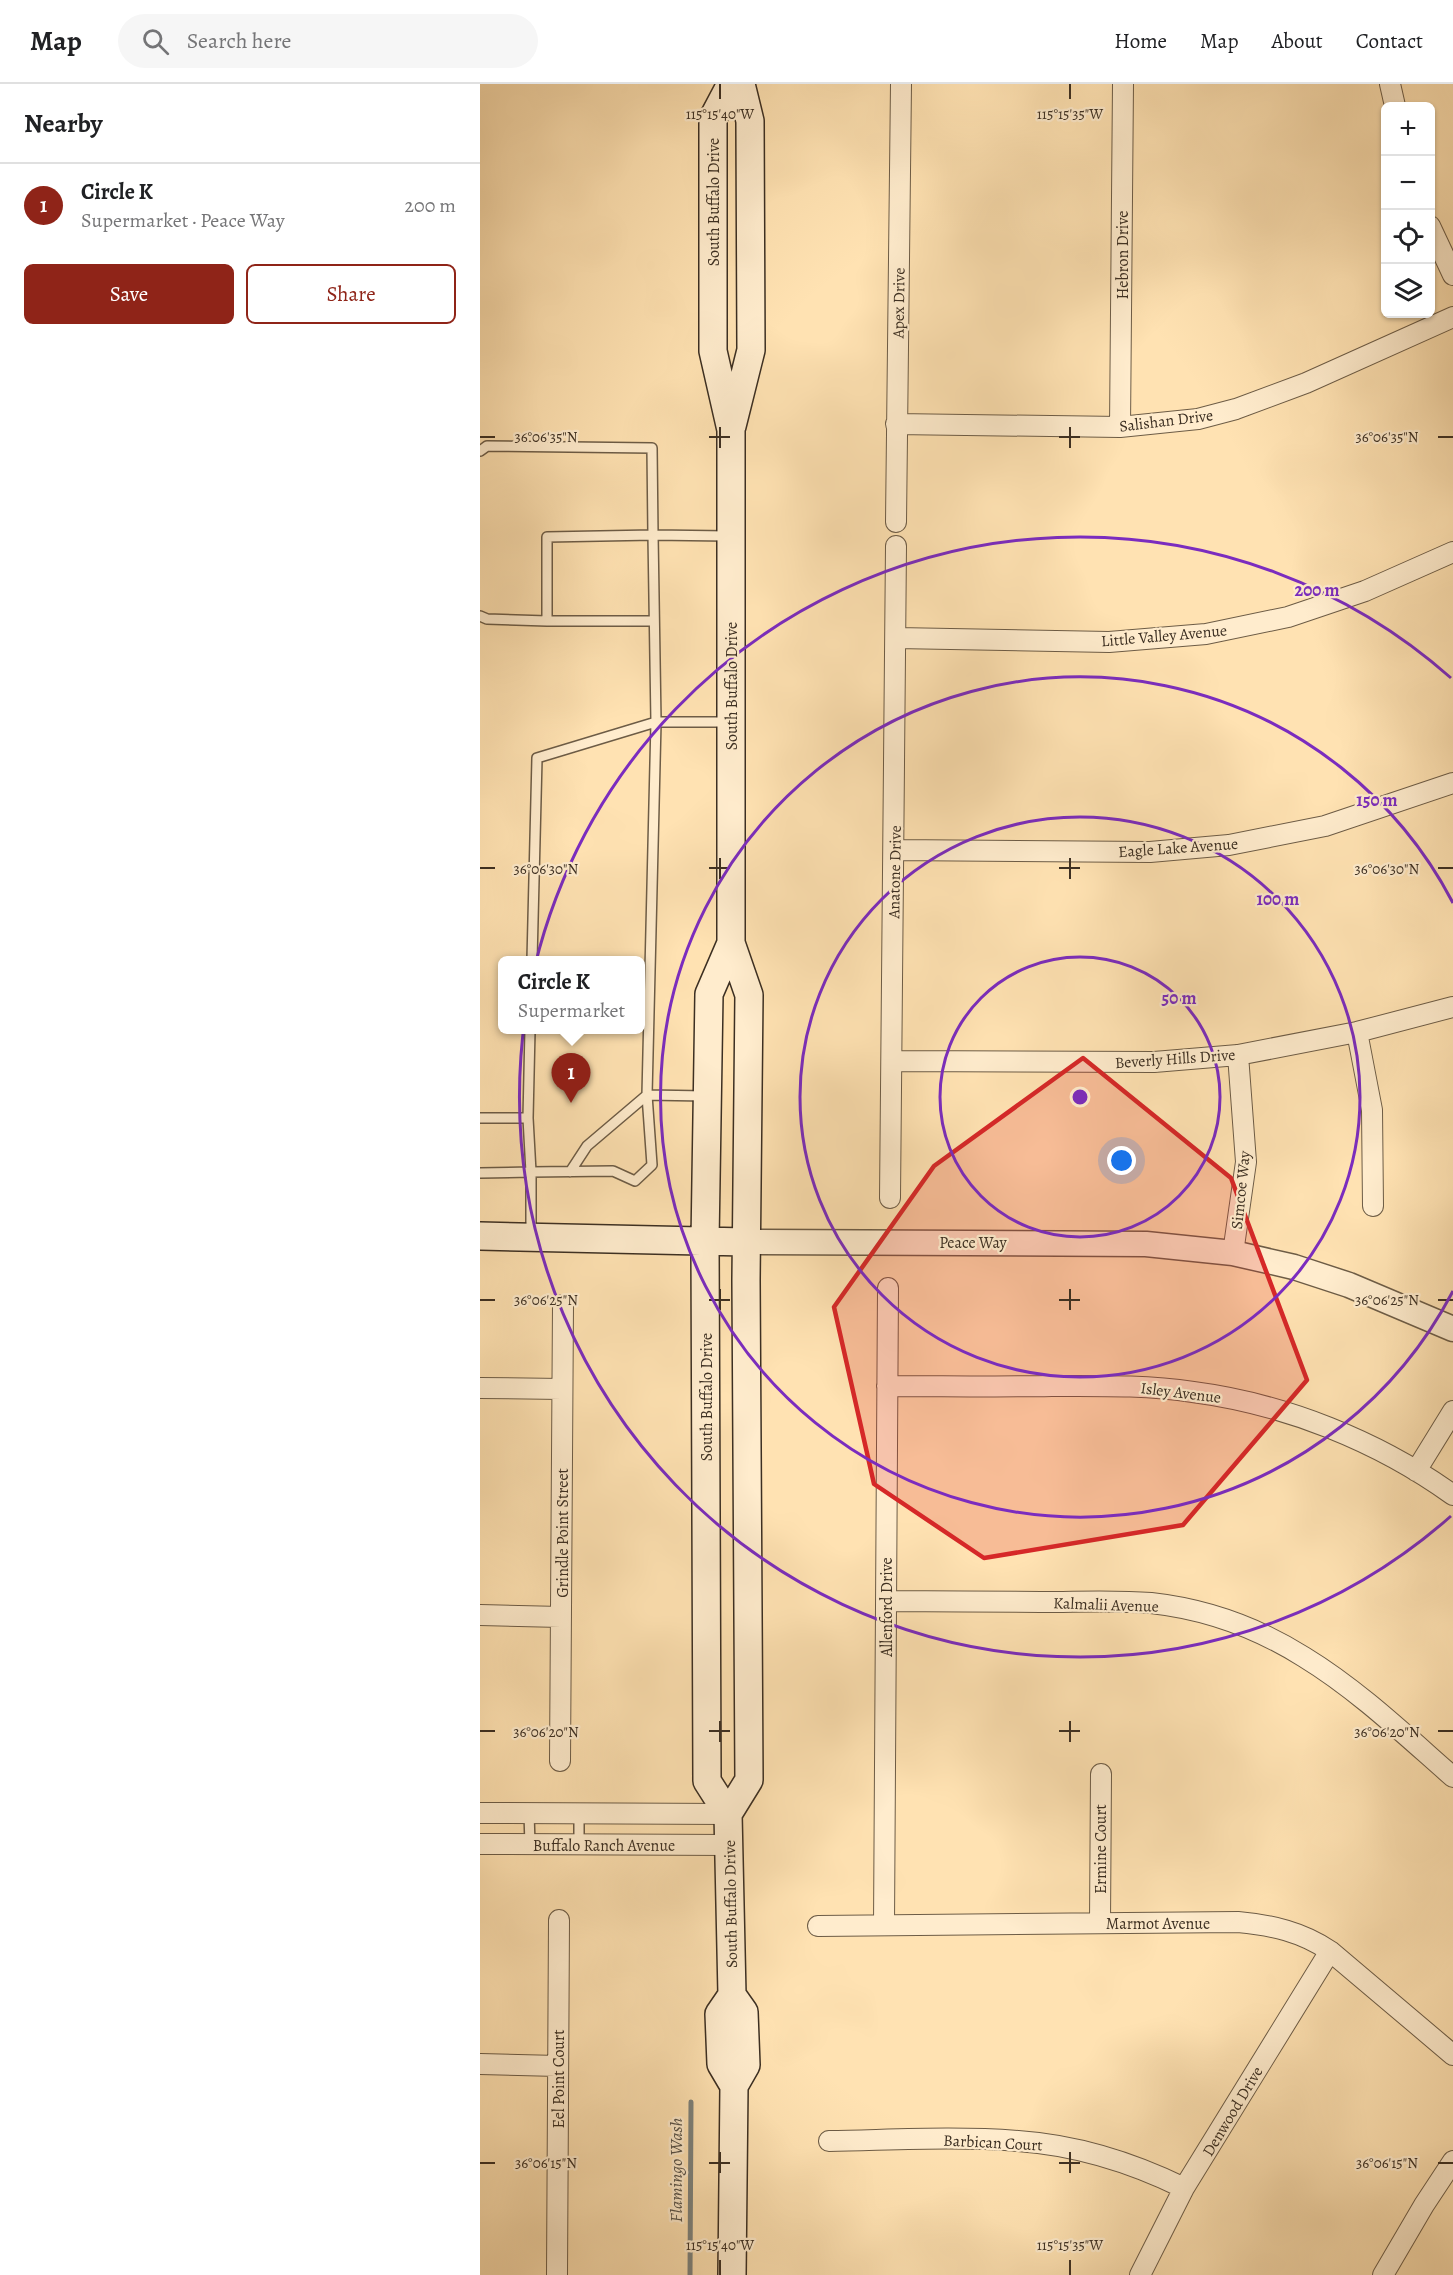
<!DOCTYPE html>
<meta charset="utf-8">
<style>
:root{--surface:#fff;--page:#f6f6f6;--text:#202124;--muted:#757577;--line:#e0e0e0;--accent:#8f2418}
body{margin:0;font-family:Alegreya,serif;background:var(--page);color:var(--text)}
.controls{position:absolute;right:18px;top:18px;display:grid;overflow:hidden;border-radius:9px;box-shadow:0 2px 4px #0004}
.controls button{width:54px;height:54px;display:grid;place-items:center;padding:0;border:0;border-bottom:2px solid var(--line);background:var(--surface);color:var(--text);font:30px sans-serif}
.you{position:absolute;left:642px;top:1077px;width:21px;height:21px;margin:-15px;border:4px solid #fff;border-radius:50%;background:#1a73e8;box-shadow:0 0 0 9px #1a73e833}
.badge{display:grid;place-items:center;width:39px;height:39px;border-radius:50%;background:var(--accent);color:#fff;font-size:20px;font-weight:700}
.pin{position:absolute;translate:-50% -50px;filter:drop-shadow(0 2px 3px #0008)}
.pin::after{content:'';position:absolute;top:32px;width:21px;height:18px;background:inherit;clip-path:polygon(0 0,100% 0,50% 100%)}
.popup{position:absolute;left:18px;top:872px;width:147px;height:78px;box-sizing:border-box;display:grid;place-content:center;border-radius:9px;background:var(--surface);filter:drop-shadow(0 2px 4px #0005);font-size:20px;white-space:nowrap;color:var(--muted)}
.popup b{font-size:22px;color:var(--text)}
.popup::after{content:'';position:absolute;left:50%;top:100%;margin-left:-12px;border:12px solid transparent;border-top-color:var(--surface)}
.list{margin:0;padding:0;list-style:none}
h2{display:flex;justify-content:space-between;align-items:center;height:78px;margin:0;padding:0 24px;font-size:26px}
h2 small{font-size:20px;font-weight:400;color:var(--muted)}
.list li{display:grid;grid-template-columns:39px 1fr auto;gap:18px;align-items:center;box-sizing:border-box;height:84px;padding:0 24px;border-top:2px solid var(--line)}
.list b{display:block;font-size:22px;white-space:nowrap}
.list p{margin:0;font-size:20px;white-space:nowrap;color:var(--muted)}
.list em{font-size:20px;font-style:normal;color:var(--muted)}
.actions{display:flex;gap:12px;padding:18px 24px}
.actions a{flex:1;padding:14px 0;border:2px solid var(--accent);border-radius:9px;text-align:center;font-size:21px;color:var(--accent)}
.actions .main{background:var(--accent);color:#fff}
.icon{flex:none;width:33px;height:33px;fill:none;stroke:currentColor;stroke-width:2;stroke-linecap:round;stroke-linejoin:round}
.map{position:relative;flex:none;width:973px;height:2191px;overflow:hidden}
header{display:flex;align-items:center;gap:36px;box-sizing:border-box;height:84px;padding:0 30px;background:var(--surface);border-bottom:2px solid var(--line)}
header strong{font-size:28px}
nav{display:flex;gap:33px;margin-inline-start:auto;font-size:21px}
.search{width:420px;height:54px;background:var(--page);display:flex;align-items:center;gap:15px;box-sizing:border-box;padding:0 21px;border-radius:33px;color:var(--muted);font-size:22px}
main{display:flex}
aside{flex:1;background:var(--surface)}
.map>svg:first-child{display:block}
.lines{fill:none;stroke-linecap:round;stroke-linejoin:round}
.stream{stroke:#7c827d;stroke-width:5}
.service-casing{stroke:#6d5c46;stroke-width:12}
.minor-casing{stroke:#6d5c46;stroke-width:22}
.tertiary-casing{stroke:#6d5c46;stroke-width:27}
.secondary-casing{stroke:#3c2f22;stroke-width:30}
.service{stroke:#ffeccd;stroke-width:9}
.minor{stroke:#ffeccd;stroke-width:20}
.tertiary{stroke:#ffeccd;stroke-width:24}
.secondary{stroke:#ffeccd;stroke-width:27}
.marked{fill:#d62828;fill-opacity:0.2;stroke:#d62828;stroke-width:4.5;stroke-linejoin:round}
.ticks{fill:none;stroke:#3c2f22;stroke-width:2}
.ring{fill:none;stroke:#7b2cbf;stroke-width:3}
.labels{text-anchor:middle;stroke-width:4.5;stroke-linejoin:round;paint-order:stroke}
.street-label{font-size:16px;fill:#3c2f22;stroke:#ffeccd}
.water-label{font-size:18px;font-style:italic;fill:#575248;stroke:#ffeccd}
.ticks-label{font-size:15px;text-anchor:middle;fill:#3c2f22;stroke:#ffeccd;stroke-width:4.5;stroke-linejoin:round;paint-order:stroke}
.centre{fill:#7b2cbf;stroke:#ffeccd;stroke-width:3}
.ring-label{font-size:18px;text-anchor:middle;font-weight:bold;fill:#7b2cbf;stroke:#ffeccd;stroke-width:4.5;stroke-linejoin:round;paint-order:stroke}
</style>
<header>
<strong>Map</strong>
<div class="search"><svg class="icon" aria-label="search" viewBox="0 0 24 24"><circle cx="10" cy="10" r="6"/><path d="M15 15l6 6"/></svg>Search here</div>
<nav><a>Home</a><a>Map</a><a>About</a><a>Contact</a></nav>
</header>
<main>
<aside>
<h2>Nearby<small></small></h2>
<ul class="list">
<li><span class="badge">1</span><div><b>Circle K</b><p>Supermarket · Peace Way</p></div><em>200 m</em></li>
</ul>
<div class="actions"><a class="main">Save</a><a>Share</a></div>
</aside>
<div class="map">
<svg width="973" height="2191" viewBox="0 0 973 2191">
<rect width="100%" height="100%" fill="#ffe2b2"/>
<filter id="stains"><feTurbulence type="fractalNoise" baseFrequency=".00333" numOctaves="4"/><feColorMatrix values="0 0 0 0 .2 0 0 0 0 .09 0 0 0 0 .02 0 0 0 .5 -.17"/></filter>
<radialGradient id="worn" r=".72"><stop offset=".6" stop-color="#630" stop-opacity="0"/><stop offset="1" stop-color="#630" stop-opacity=".3"/></radialGradient>
<g class="lines">
<!-- stream -->
<path class="stream" d="M210 2191 211 2018"/>
<defs>
<path id="service" d="M0 367 7 362 172 364 173 451 67 453V537H174
M0 532 7 535 67 537
M52 876 57 674 176 638 173 451 248 452
M226 1012 167 1011 176 638H248
M0 1034H48L50 946
M48 1034 51 1088 133 1087 155 1097 172 1081 167 1011
M90 1088 107 1062 167 1011
M0 1089 51 1088V1151
M49 1729 50 1761
M99 1761V1729"/>
<path id="minor" d="M910 0 915 22
M950 142 973 191
M416 340 640 343 718 335 756 325 826 299 973 233
M640 343 643 0
M416 438 421 0
M417 554 629 558 726 550 808 533 885 507 973 468
M414 766 670 768 749 761 845 742 973 699
M877 948 892 1026 893 1122
M412 977 674 978 758 971 877 948 973 923
M410 1114 416 462
M753 1169 766 1078 758 971
M407 1302C462 1302 517 1303 572 1302 619 1302 666 1301 713 1308 805 1320 898 1357 973 1411
M0 1304 82 1305
M936 1387 973 1327
M407 1517C458 1517 510 1518 561 1518 598 1518 635 1516 671 1519 725 1525 778 1544 824 1573 878 1606 925 1651 973 1693
M0 1531 81 1533
M80 1677 83 1221
M0 1729 248 1730
M0 1760 249 1761
M620 1839 621 1690
M404 1841 408 1204
M338 1842 758 1838C792 1841 822 1848 850 1867L973 1971
M0 1980 78 1982
M349 2057C412 2056 475 2052 538 2057 595 2061 653 2079 704 2104
M77 2191 79 1836
M660 2191 704 2104 850 1867
M903 2191 944 2121 973 2077"/>
<path id="tertiary" d="M266 1158 666 1160 753 1169 814 1183 869 1201 973 1245"/>
<path id="secondary" d="M252 342 271 266 270 37 261 0
M251 859 229 910 225 1157 227 1697 248 1730 252 1911 239 1930 241 1980 254 2002
M0 1152 266 1158
M248 1730 269 1696 266 1196 269 911 251 859V346L233 267V34L251 0
M252 1911 264 1928 266 1981 254 2002 252 2191"/>
</defs>
<!-- service casing -->
<use href="#service" class="service-casing"/>
<!-- minor casing -->
<use href="#minor" class="minor-casing"/>
<!-- tertiary casing -->
<use href="#tertiary" class="tertiary-casing"/>
<!-- secondary casing -->
<use href="#secondary" class="secondary-casing"/>
<!-- service -->
<use href="#service" class="service"/>
<!-- minor -->
<use href="#minor" class="minor"/>
<!-- tertiary -->
<use href="#tertiary" class="tertiary"/>
<!-- secondary -->
<use href="#secondary" class="secondary"/>
</g>
<!-- marked area -->
<path class="marked" d="M603 974 751 1094 827 1296 703 1441 504 1474 394 1400 354 1223 454 1082Z"/>
<!-- ticks -->
<path class="ticks" d="M240 0V15M590 0V15M240 343V364M590 343V364M0 353H15M229 353H250M579 353H600M958 353H973M240 774V795M590 774V795M0 784H15M229 784H250M579 784H600M958 784H973M240 1205V1226M590 1205V1226M0 1216H15M229 1216H250M579 1216H600M958 1216H973M240 1637V1658M590 1637V1658M0 1647H15M229 1647H250M579 1647H600M958 1647H973M240 2068V2089M590 2068V2089M0 2079H15M229 2079H250M579 2079H600M958 2079H973M240 2176V2191M590 2176V2191"/>
<!-- distance rings -->
<g class="ring">
<circle cx="600" cy="1013" r="140"/>
<circle cx="600" cy="1013" r="280"/>
<path d="M973 1207A420 420 0 1 1 973 819"/>
<path d="M971 1432A560 560 0 1 1 971 594"/>
</g>
<g class="labels">
<!-- street labels -->
<g class="street-label">
<text transform="translate(233 118) rotate(-90)" y="6">South Buffalo Drive</text>
<text transform="translate(642 171) rotate(-90)" y="6">Hebron Drive</text>
<text transform="translate(418 219) rotate(-89)" y="6">Apex Drive</text>
<text transform="translate(686 336) rotate(-7)" y="6">Salishan Drive</text>
<text transform="translate(684 551) rotate(-5)" y="6">Little Valley Avenue</text>
<text transform="translate(251 602) rotate(-90)" y="6">South Buffalo Drive</text>
<text transform="translate(698 763) rotate(-4)" y="6">Eagle Lake Avenue</text>
<text transform="translate(414 788) rotate(-89)" y="6">Anatone Drive</text>
<text transform="translate(695 974) rotate(-4)" y="6">Beverly Hills Drive</text>
<text transform="translate(760 1106) rotate(-84)" y="6">Simcoe Way</text>
<text x="493" y="1164">Peace Way</text>
<text transform="translate(701 1308) rotate(7)" y="6">Isley Avenue</text>
<text transform="translate(226 1313) rotate(-90)" y="6">South Buffalo Drive</text>
<text transform="translate(82 1449) rotate(-90)" y="6">Grindle Point Street</text>
<text transform="translate(626 1520) rotate(2)" y="6">Kalmalii Avenue</text>
<text transform="translate(406 1523) rotate(-90)" y="6">Allenford Drive</text>
<text x="124" y="1767">Buffalo Ranch Avenue</text>
<text transform="translate(620 1765) rotate(-90)" y="6">Ermine Court</text>
<text transform="translate(250 1820) rotate(-91)" y="6">South Buffalo Drive</text>
<text x="678" y="1845">Marmot Avenue</text>
<text transform="translate(78 1995) rotate(-90)" y="6">Eel Point Court</text>
<text transform="translate(752 2027) rotate(-59)" y="6">Denwood Drive</text>
<text transform="translate(513 2058) rotate(3)" y="6">Barbican Court</text>
</g>
<!-- water labels -->
<g class="water-label">
<text transform="translate(196 2086) rotate(-90)" y="6">Flamingo Wash</text>
</g>
</g>
<g class="ticks-label">
<text x="240" y="35">115°15'40"W</text>
<text x="590" y="35">115°15'35"W</text>
<text x="66" y="358">36°06'35"N</text>
<text x="907" y="358">36°06'35"N</text>
<text x="66" y="790">36°06'30"N</text>
<text x="907" y="790">36°06'30"N</text>
<text x="66" y="1221">36°06'25"N</text>
<text x="907" y="1221">36°06'25"N</text>
<text x="66" y="1653">36°06'20"N</text>
<text x="907" y="1653">36°06'20"N</text>
<text x="66" y="2084">36°06'15"N</text>
<text x="907" y="2084">36°06'15"N</text>
<text x="240" y="2166">115°15'40"W</text>
<text x="590" y="2166">115°15'35"W</text>
</g>
<circle cx="600" cy="1013" r="9" class="centre"/>
<g class="ring-label">
<text x="837" y="512">200 m</text>
<text x="897" y="722">150 m</text>
<text x="798" y="821">100 m</text>
<text x="699" y="920">50 m</text>
</g>
<rect width="100%" height="100%" filter="url(#stains)"/>
<rect width="100%" height="100%" fill="url(#worn)"/>
</svg>
<div class="controls">
<button>+</button>
<button>−</button>
<button><svg class="icon" aria-label="locate" viewBox="0 0 24 24"><circle cx="12" cy="12" r="6"/><path d="M12 2v4M12 18v4M2 12h4M18 12h4"/></svg></button>
<button><svg class="icon" aria-label="layers" viewBox="0 0 24 24"><path d="M12 4l9 5-9 5-9-5zM3 14l9 5 9-5"/></svg></button>
</div>
<div class="you"></div>
<div class="pin badge" style="left:91px;top:1019px">1</div>
<div class="popup"><b>Circle K</b>Supermarket</div>
</div>
</main>
